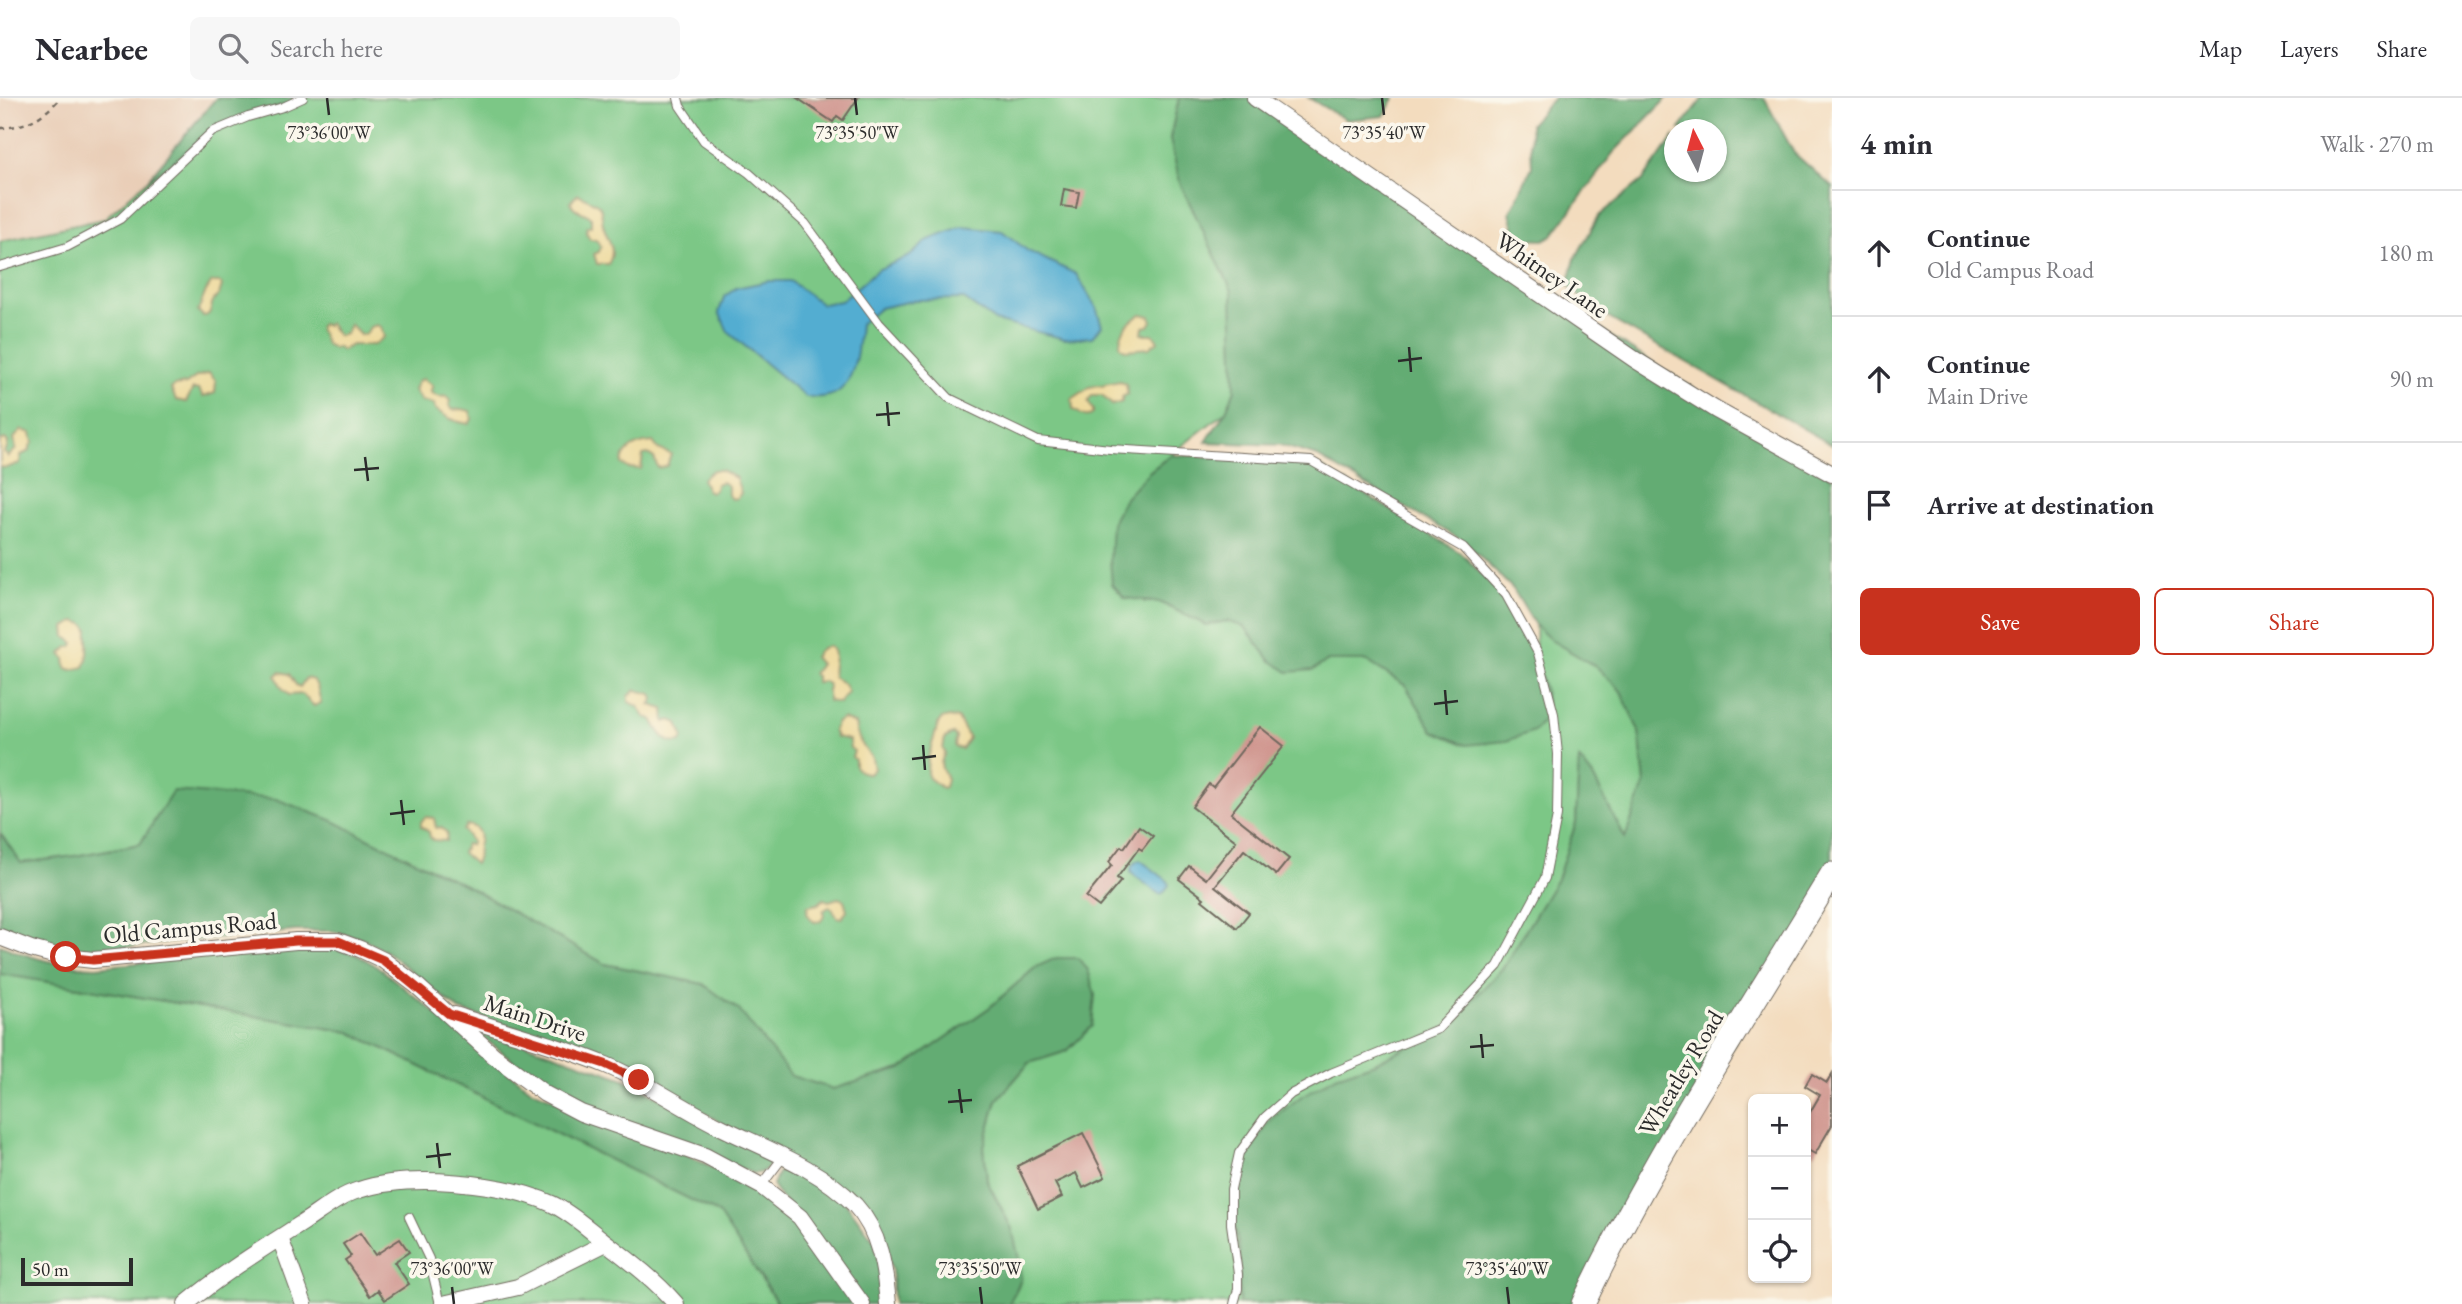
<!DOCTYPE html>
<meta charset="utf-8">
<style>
:root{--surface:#fff;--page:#f7f7f7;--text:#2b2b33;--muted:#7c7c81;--line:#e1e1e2;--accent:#c8321e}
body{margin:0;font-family:"EB Garamond",serif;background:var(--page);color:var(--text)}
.controls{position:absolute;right:21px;bottom:21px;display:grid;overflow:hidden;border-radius:10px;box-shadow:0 2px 5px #0004}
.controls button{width:63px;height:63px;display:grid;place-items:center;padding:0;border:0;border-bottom:2px solid var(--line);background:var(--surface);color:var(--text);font:35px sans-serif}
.compass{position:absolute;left:1664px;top:21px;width:63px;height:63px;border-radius:50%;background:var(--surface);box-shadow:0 2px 5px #0004;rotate:354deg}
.scale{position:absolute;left:21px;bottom:18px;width:112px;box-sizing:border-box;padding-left:7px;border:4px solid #2b2b2b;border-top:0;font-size:19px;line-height:24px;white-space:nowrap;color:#2b2b2b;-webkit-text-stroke:5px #fbf7ec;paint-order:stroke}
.stop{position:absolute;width:21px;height:21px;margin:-16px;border:5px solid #c8321e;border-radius:50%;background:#fff}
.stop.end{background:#c8321e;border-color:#fff;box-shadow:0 2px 7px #0008}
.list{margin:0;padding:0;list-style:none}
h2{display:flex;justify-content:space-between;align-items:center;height:91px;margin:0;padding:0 28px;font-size:30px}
h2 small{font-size:23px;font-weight:400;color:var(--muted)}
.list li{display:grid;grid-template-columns:46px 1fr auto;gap:21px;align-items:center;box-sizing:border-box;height:126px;padding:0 28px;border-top:2px solid var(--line)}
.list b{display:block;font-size:26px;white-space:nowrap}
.list p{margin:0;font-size:23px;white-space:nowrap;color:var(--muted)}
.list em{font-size:23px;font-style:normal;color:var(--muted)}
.actions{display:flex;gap:14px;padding:21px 28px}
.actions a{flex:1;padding:16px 0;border:2px solid var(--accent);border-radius:10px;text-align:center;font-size:24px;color:var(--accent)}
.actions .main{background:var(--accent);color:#fff}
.icon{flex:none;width:38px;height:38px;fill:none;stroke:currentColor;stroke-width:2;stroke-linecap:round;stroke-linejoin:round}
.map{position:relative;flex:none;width:1832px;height:1206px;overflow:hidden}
header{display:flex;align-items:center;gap:42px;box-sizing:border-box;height:98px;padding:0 35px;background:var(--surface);border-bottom:2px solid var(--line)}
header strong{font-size:33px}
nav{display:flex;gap:38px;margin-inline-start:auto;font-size:24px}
.search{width:490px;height:63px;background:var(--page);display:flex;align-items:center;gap:18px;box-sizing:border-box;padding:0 24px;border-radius:10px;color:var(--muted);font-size:26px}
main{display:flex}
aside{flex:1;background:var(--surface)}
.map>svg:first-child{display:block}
.built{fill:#e9ceb7}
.green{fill:#7bc786;stroke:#537958;stroke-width:2}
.forest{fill:#64ac73;stroke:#486c4f;stroke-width:2}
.sand{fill:#eeda9e;stroke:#8c8264;stroke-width:2}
.water{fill:#53add1;stroke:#3f6c7e;stroke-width:2}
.building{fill:#d0968f}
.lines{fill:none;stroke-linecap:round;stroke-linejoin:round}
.service-casing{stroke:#71695e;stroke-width:10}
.minor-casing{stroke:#71695e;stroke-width:18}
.secondary-casing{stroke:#71695e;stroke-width:25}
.path{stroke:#71695e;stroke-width:2.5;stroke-dasharray:5 5;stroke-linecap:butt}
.service{stroke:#fff;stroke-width:8}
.minor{stroke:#fff;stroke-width:16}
.secondary{stroke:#fff;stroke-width:23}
.route{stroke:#c8321e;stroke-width:9}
.ticks{fill:none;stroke:#2b2b2b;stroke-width:2.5}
.labels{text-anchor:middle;stroke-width:7;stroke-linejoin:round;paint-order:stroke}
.street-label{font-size:24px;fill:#2b2b2b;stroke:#fbf7ec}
.ticks-label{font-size:18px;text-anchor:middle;fill:#2b2b2b;stroke:#fbf7ec;stroke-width:7;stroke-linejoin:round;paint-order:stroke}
</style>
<header>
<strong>Nearbee</strong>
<div class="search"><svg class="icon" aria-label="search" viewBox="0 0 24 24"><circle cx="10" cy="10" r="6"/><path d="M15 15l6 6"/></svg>Search here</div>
<nav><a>Map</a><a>Layers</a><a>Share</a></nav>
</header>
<main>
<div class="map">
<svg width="1832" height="1206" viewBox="0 0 1832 1206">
<rect width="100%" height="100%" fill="#fbf7ec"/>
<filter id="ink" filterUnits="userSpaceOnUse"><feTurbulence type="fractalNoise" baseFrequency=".0143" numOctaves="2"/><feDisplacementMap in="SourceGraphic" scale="14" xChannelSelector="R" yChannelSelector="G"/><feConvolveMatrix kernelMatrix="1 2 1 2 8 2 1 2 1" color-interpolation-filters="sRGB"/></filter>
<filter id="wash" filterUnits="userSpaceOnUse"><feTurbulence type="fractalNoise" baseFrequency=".00686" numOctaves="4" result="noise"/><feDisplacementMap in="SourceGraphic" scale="28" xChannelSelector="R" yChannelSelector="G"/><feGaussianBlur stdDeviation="1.57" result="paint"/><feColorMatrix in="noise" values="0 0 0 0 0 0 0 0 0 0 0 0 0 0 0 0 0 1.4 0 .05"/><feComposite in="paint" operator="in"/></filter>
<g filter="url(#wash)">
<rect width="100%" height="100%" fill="#f3dcbe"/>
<!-- built -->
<path class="built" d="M0 0H216L145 85 104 121 0 144Z"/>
<!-- green -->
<path class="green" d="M303 0H1179L1170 40 1180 85 1232 192 1235 292 1226 313 1149 374 1144 504H1159L1206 527 1227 523 1245 529 1270 562 1313 572 1326 563H1367L1406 588 1433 633 1536 560 1535 526 1551 542 1598 570 1621 593 1639 633 1645 685 1625 741 1593 679 1579 662 1576 725 1557 782 1503 870 1446 929 1375 965 1336 978 1234 1125 1240 1156 1239 1206H1009L1021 1182 1012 1131 987 1083 984 1048 997 1002 1029 965 1067 953 1036 869 989 910 901 971 833 991 791 978 769 952 703 886 605 866 469 789 173 693 140 746 75 758 21 765 0 735V143L104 121 145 85 212 34Z
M0 876 350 934 718 1115 778 1206H0Z"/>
<!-- forest -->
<path class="forest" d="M216 0H303L212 34 145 85Z
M1179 0H1255L1477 153 1832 379V776L1583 1206H1239L1240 1156 1234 1125V1090L1246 1057 1272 1021 1299 1000 1336 978 1375 965 1446 929 1503 870 1557 781 1576 725 1579 661 1593 679 1625 740 1645 684 1639 633 1621 593 1598 570 1551 542 1535 527 1513 491 1465 444 1314 357 1280 347 1206 344 1226 313 1235 292 1232 193 1180 85 1170 41Z
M1309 0H1394L1384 18 1346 22Z
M1554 0H1667L1613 55 1553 137 1544 142 1517 141 1510 114 1532 69 1530 26Z
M1703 0H1764L1794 55 1832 89V347L1593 211 1568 187 1575 161 1599 118 1643 82 1674 39V74H1716V32L1680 31Z
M1171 357 1311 363 1461 455 1504 499 1536 560 1545 594 1547 618 1534 633 1506 643 1466 647 1433 633 1406 588 1367 563H1327L1313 572 1288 574 1270 562 1245 529 1227 523 1206 527 1159 504 1125 500 1112 486 1110 462 1112 425 1125 400 1149 374Z
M173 693 276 701 331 722 469 789 605 866 703 886 739 912 791 978 833 991 901 971 989 910 1036 869 1056 860H1078L1088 872 1095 897 1092 928 1067 953 1029 965 997 1002 984 1048 987 1083 1012 1131 1019 1161 1021 1182 1009 1206H893L892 1173 884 1141 864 1107 701 1013 642 975 608 959 459 912 390 856 362 840 331 833H295L93 852C60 850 29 843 0 827V735L21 765 75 758 140 746Z
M0 847C32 861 62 868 96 869L294 850 333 849 357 857 377 868 530 991 683 1055 761 1093 794 1120 814 1152 856 1206H778L718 1115 350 934 0 876Z
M463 924 622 980 769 1056C773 1068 766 1074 754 1076L566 1003Z
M792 1068 846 1105 875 1144 886 1206H865L775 1092 773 1087 778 1075Z"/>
<!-- sand -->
<path class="sand" d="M578 96C584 100 596 103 600 109 602 114 602 120 603 126 606 140 618 151 608 166H597L594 156 599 154 601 149 596 141H590L586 134 587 129 591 128V119C583 113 575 114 570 104Z
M212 184H219L222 187 219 197 213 202C211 208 212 218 203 218L198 213 206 193Z
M1141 216 1150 218 1152 223 1149 228 1143 229 1142 236H1153L1158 243 1149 250 1126 252 1120 248C1120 231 1129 224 1141 216Z
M329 225 338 238 346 236 350 226 360 237 367 235 370 229 377 227 381 229 384 239 374 247H352L342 252 337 249 334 251 326 246 319 230 322 226 326 228Z
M209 275 216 283 215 295 203 299 199 292 193 291 186 304 176 302 171 291 174 288 186 286 196 279Z
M423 281 433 288 430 293C433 298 441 300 446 298L451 303 449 307 453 312 462 311 470 313 472 321 469 326C454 324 446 319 435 311L434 306 421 303 414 292 418 283Z
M1120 283 1126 286 1128 296 1122 299V304L1112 307 1102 297H1092L1088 303 1093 312V316C1085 322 1080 315 1073 311L1072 301 1090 289 1098 287 1103 288 1105 286Z
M22 332 31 335 33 345 30 348V353L21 357 20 365 6 370 0 369V343L5 341 8 344 7 351 4 354 8 359 16 351 14 340Z
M653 344 658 351 671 356 667 368 658 370 654 360 648 356 643 357 641 371 628 370 622 366C623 350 639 345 653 344Z
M713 372H721L736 380 741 395 737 400 731 401 728 397V388L722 384 716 386 715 392 711 394 707 392 702 381Z
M76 523 84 526 88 531C87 543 91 557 84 569L72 572 66 570 65 560 61 556 68 549H72L74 545 66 539 65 529Z
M829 548C839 556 830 567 833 579L844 586 848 594 839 605 828 603V587L824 583 816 584V578L813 576 820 566 814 559C819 552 819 550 829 548Z
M280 574 289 576 296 587 300 589 306 580 313 582 317 588 321 605 314 608 302 596 289 597 282 590 276 578Z
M636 592 652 596 654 601 650 607 664 611 665 624 671 622 678 625 683 639 681 644C666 648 658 633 652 621L645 619 638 608 629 604V598Z
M949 619 958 621 969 640 962 651 955 649 956 639 953 636 945 640 943 651 945 655C938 667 942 670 947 681L945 689 942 690 929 680 927 675 928 660 938 626 941 621Z
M843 621 855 626C856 638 864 651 872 660L874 671 869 676 859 673 855 668V662L852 659 854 653 850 650 849 642 836 639 833 632 837 624Z
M425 719 434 720 436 730 441 729 447 735 446 743 433 742 430 739 429 734 421 728V724Z
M467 727C481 729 481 738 478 749 477 756 479 760 475 766L462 755 466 746 470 747 472 744 463 732Z
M838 800 844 802 847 812 842 820 837 819 832 810 829 809 823 813 824 817 821 823 814 824 807 816 808 808 818 806 824 801 829 803Z"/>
<!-- water -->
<path class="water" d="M963 129 1002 133 1028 153 1076 176 1096 209 1102 228 1092 239 1065 241 995 223 964 201 916 202 880 210 860 226C858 249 856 292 828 298 822 300 813 299 806 299L728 234 719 214 724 199 736 190 769 183H790L822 206 841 203 877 172 910 158 928 142Z
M1140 762 1168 783 1169 787 1163 795 1159 796 1131 775C1130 768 1134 764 1140 762Z"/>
<g id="blocks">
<!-- building -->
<path class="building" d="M797 0H858L843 22 837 18 833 24Z
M1064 91 1079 94 1076 110 1061 108Z
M1260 629 1284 648 1231 715 1289 761 1276 777 1244 752 1215 788 1249 815 1237 830 1202 802 1204 800 1179 781 1189 768 1206 781 1236 743 1192 709 1209 686 1213 689Z
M1139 728 1153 738 1142 752 1139 750 1117 780 1121 783 1099 809 1086 799 1112 767 1109 764 1121 748 1124 750Z
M1812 976 1827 985 1832 976V1027L1815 1056 1806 1051V1021L1820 997 1805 988Z
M1083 1035 1105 1079 1083 1090 1076 1075 1055 1085 1062 1099 1038 1111 1017 1068Z
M360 1135 375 1157 400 1141 409 1154 394 1164 409 1186 385 1202 378 1192 370 1198 345 1162 351 1158 343 1146Z"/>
</g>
</g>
<g filter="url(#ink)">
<use href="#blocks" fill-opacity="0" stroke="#71695e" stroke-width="2"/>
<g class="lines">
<defs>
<path id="service" d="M678 0 680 8 704 43 749 75 805 125 879 225 949 300 1038 343 1110 351 1311 363 1463 450 1506 497 1538 555 1554 616 1558 656 1557 718 1545 780 1498 868 1438 931 1331 975 1291 996 1265 1019 1239 1055 1231 1091V1126L1238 1176V1191L1234 1206
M0 169 67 149 120 121 212 34 248 19 283 9 303 0
M761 1088 784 1058
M409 1119 429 1161 440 1206"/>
<path id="minor" d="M1255 0 1634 261 1716 312 1832 376
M0 839 31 851 57 858 93 862 296 843H338L360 851 383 862 416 887 493 957 545 996 581 1015 705 1058 761 1088 800 1119 862 1206
M455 917C505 934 558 947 606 967 647 984 683 1011 723 1030 768 1052 819 1070 855 1107 880 1134 885 1171 888 1206
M280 1140 304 1206
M186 1206C223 1175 264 1150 304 1124 321 1113 339 1098 359 1092 410 1075 503 1084 552 1106 571 1115 587 1130 604 1143 630 1163 654 1181 676 1206
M443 1206 518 1189 606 1145"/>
<path id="secondary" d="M1583 1206C1654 1057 1747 917 1832 776"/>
</defs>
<!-- service casing -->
<use href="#service" class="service-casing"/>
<!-- minor casing -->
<use href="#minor" class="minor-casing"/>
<!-- secondary casing -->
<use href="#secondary" class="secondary-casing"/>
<!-- path -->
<path class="path" d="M0 30C26 29 44 19 60 0"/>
<!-- service -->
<use href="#service" class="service"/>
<!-- minor -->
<use href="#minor" class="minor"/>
<!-- secondary -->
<use href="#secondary" class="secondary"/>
</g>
</g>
<g class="lines" filter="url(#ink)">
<!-- route -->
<path class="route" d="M66 859 93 862 296 843H338L383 862 449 916 605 966 639 982"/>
</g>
<!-- ticks -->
<path class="ticks" d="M327 0 329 17M855 0 857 17M1382 0 1384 17M1409 249 1411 274M1398 263 1422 260M887 304 889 328M876 317 900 315M365 359 368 383M354 372 379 370M1445 592 1447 617M1434 606 1458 603M923 647 925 672M912 661 936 658M401 702 404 727M390 716 415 713M1481 936 1483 960M1470 949 1494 947M959 991 962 1015M948 1004 972 1002M437 1045 440 1070M426 1059 451 1056M452 1189 454 1206M980 1189 982 1206M1507 1189 1509 1206"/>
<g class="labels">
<!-- street labels -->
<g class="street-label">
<text transform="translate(1552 177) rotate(35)" y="8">Whitney Lane</text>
<text transform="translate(190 830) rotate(-5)" y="8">Old Campus Road</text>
<text transform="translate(535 920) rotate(18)" y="8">Main Drive</text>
<text transform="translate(1681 975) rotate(-59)" y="8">Wheatley Road</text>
</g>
</g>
<g class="ticks-label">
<text x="329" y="41">73°36'00"W</text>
<text x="857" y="41">73°35'50"W</text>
<text x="1384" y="41">73°35'40"W</text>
<text x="452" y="1177">73°36'00"W</text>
<text x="980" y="1177">73°35'50"W</text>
<text x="1507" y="1177">73°35'40"W</text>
</g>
</svg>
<div class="controls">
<button>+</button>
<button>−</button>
<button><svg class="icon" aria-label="locate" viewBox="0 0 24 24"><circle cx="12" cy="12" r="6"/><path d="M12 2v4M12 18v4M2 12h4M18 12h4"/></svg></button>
</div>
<svg class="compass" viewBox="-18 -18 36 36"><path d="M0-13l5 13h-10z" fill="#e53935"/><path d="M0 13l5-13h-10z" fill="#7c7c81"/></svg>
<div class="scale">50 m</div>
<div class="stop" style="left:66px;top:859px"></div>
<div class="stop end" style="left:639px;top:982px"></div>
</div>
<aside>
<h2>4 min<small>Walk · 270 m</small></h2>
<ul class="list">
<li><svg class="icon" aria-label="ahead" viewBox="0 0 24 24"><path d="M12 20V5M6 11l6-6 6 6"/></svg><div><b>Continue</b><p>Old Campus Road</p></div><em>180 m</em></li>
<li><svg class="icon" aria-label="ahead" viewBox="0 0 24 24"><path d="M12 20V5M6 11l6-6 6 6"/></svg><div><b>Continue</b><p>Main Drive</p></div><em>90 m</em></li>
<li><svg class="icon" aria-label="arrive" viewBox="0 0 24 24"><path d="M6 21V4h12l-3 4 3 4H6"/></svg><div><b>Arrive at destination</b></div></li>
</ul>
<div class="actions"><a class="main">Save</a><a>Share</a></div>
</aside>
</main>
